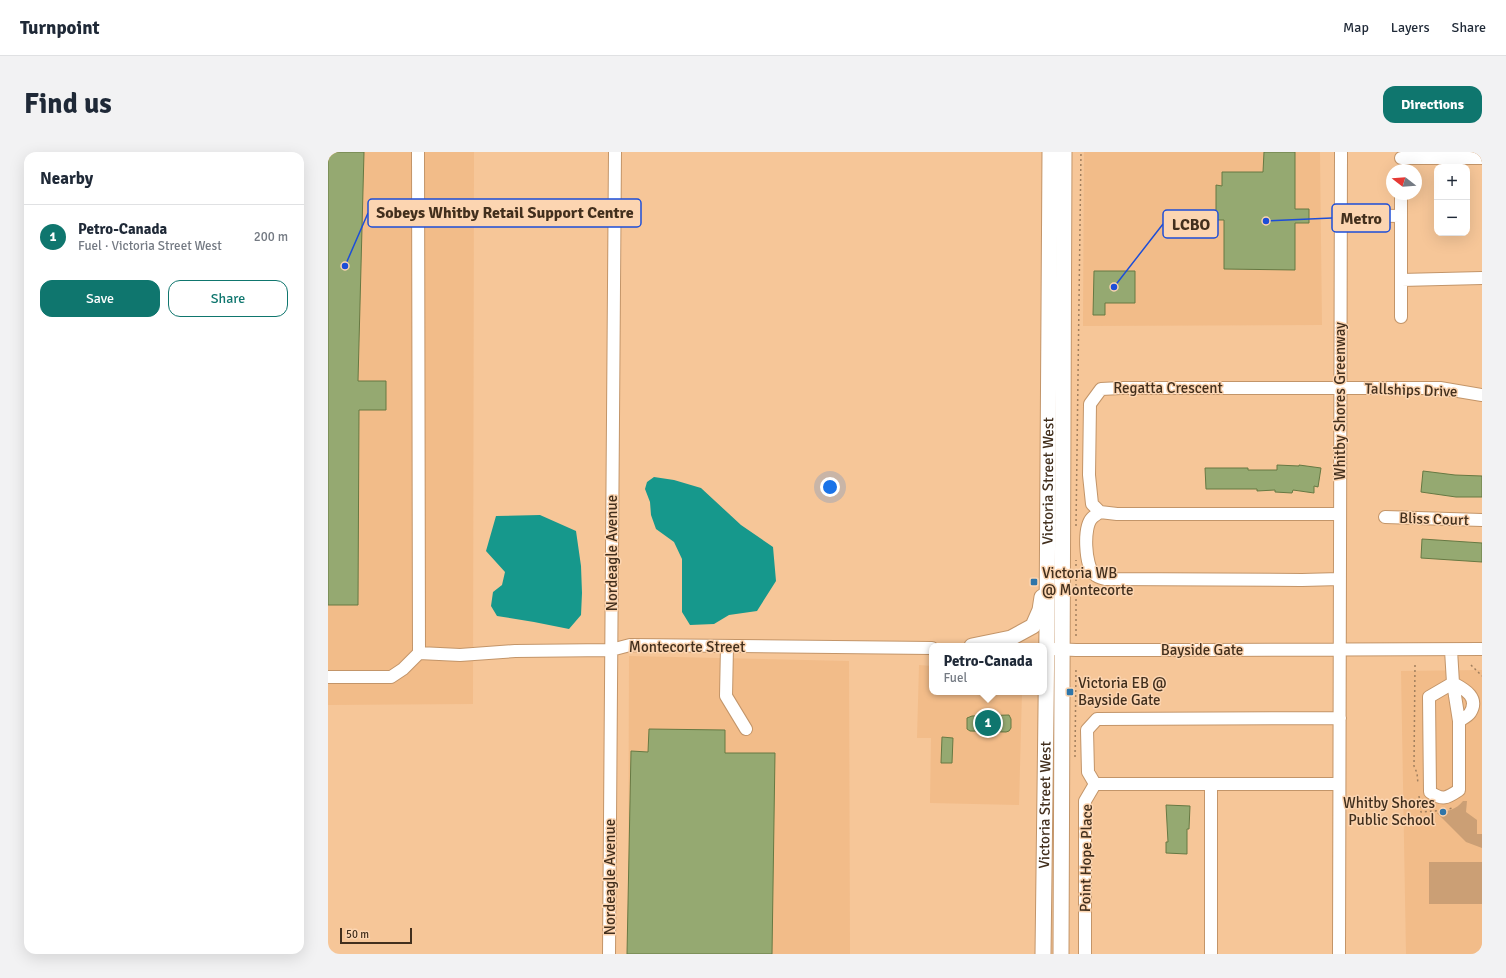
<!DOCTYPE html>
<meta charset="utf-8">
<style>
:root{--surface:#fff;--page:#f2f2f3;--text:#1f2937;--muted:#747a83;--line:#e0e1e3;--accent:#0f766e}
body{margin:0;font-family:Signika,sans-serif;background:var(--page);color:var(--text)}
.controls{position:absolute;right:12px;top:12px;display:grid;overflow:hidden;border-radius:8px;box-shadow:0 4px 16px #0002}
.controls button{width:36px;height:36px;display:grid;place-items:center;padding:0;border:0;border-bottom:1px solid var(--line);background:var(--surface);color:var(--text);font:20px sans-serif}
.compass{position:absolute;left:1058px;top:12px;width:36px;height:36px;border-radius:50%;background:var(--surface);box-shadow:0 4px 16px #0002;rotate:287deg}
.scale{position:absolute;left:12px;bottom:10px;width:72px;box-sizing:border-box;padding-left:4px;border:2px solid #422f1d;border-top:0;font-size:11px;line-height:14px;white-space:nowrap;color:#422f1d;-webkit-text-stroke:3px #fcd5b1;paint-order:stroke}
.you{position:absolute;left:502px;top:335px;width:14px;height:14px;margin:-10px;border:3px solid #fff;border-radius:50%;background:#1a73e8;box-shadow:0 0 0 6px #1a73e833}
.badge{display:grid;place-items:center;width:26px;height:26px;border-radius:50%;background:var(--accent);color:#fff;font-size:13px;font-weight:700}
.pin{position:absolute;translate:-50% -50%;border:2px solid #fff;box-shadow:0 1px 4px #0006}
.popup{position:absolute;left:601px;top:491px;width:118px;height:52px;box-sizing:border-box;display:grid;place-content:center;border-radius:8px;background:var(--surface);filter:drop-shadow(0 1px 3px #0005);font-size:13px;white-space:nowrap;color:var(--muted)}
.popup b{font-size:15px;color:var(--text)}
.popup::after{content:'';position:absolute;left:50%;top:100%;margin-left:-8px;border:8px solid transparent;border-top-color:var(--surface)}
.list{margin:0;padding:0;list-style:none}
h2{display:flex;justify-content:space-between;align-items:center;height:52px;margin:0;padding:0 16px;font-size:17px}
h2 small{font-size:13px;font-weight:400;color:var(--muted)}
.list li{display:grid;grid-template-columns:26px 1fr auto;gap:12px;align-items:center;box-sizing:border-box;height:64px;padding:0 16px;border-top:1px solid var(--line)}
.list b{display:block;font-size:15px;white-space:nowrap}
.list p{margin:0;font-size:13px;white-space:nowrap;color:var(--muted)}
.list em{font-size:13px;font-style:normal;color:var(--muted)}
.actions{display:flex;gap:8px;padding:12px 16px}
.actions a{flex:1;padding:9px 0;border:1px solid var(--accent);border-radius:12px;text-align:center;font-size:14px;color:var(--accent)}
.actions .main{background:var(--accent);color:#fff}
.map{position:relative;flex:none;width:1154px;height:802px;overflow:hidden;border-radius:12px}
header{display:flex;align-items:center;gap:24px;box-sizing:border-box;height:56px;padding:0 20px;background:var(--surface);border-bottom:1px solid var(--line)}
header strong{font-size:19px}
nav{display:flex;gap:22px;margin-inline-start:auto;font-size:14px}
.intro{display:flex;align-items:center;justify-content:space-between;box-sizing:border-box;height:96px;padding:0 24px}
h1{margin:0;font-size:28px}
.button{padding:10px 18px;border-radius:12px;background:var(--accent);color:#fff;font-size:14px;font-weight:700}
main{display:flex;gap:24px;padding:0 24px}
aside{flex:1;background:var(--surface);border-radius:12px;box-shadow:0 4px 16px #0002}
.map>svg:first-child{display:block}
.built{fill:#f2bc89}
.green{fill:#cb9f75}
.water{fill:#16988c}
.building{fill:#95a971;stroke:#667943}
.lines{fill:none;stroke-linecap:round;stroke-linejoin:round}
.minor-casing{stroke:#c39569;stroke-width:14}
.major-casing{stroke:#c39569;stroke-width:17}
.path{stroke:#a17f5e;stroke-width:1.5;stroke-dasharray:2 3;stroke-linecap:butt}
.minor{stroke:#fff;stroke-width:12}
.major{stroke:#fff;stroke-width:15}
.poi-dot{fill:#2e75a9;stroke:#fcd5b1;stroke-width:1.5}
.labels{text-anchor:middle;stroke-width:3;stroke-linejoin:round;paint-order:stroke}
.street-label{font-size:15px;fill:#422f1d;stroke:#fcd5b1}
.poi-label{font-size:15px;fill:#422f1d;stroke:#fcd5b1;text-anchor:start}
.leader{fill:none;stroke:#1d4ed8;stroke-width:1.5}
.callout-dot{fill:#1d4ed8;stroke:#fcd5b1;stroke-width:1.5}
.callout{fill:#fcd5b1;stroke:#1d4ed8;stroke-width:1.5}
.callout-label{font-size:16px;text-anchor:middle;font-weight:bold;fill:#422f1d}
</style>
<header>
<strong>Turnpoint</strong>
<nav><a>Map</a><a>Layers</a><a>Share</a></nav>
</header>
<div class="intro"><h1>Find us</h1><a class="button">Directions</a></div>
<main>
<aside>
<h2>Nearby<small></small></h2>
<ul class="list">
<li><span class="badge">1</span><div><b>Petro-Canada</b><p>Fuel · Victoria Street West</p></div><em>200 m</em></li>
</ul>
<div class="actions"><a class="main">Save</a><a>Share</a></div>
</aside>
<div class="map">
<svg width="1154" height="802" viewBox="0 0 1154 802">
<rect width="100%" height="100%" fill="#f6c698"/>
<!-- built -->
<path class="built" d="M0 0H146L145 552 0 553Z
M756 0H992L994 173 755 174Z
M301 504 521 509 522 802H300Z
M591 513 604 514V540H694L691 653 602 651 603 586H589Z
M1154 518V802H1078L1073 519Z"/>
<!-- green -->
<path class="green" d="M1135 649H1139L1138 660 1149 668V682H1154V696L1138 690 1109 661C1119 659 1128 658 1135 649Z
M1101 710H1154V752H1101Z"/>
<!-- water -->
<path class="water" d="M326 325 346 328 373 336 413 373 445 395 448 429 429 459 401 463 386 472 362 473 354 460V407L346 390 328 377 323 363 322 350 317 337 319 330Z
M212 363 248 379 253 414 254 441 253 463 241 477 206 470 169 464 163 454 165 440 174 433 177 420 158 399 168 364Z"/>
<!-- building -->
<path class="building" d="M0 0H36L30 229H58V258H31L30 453H0Z
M936 0H967V57H981V71H967V118L896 117V68H888V33L894 34V20H935Z
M766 119H807V151H777V163H765Z
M949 313 971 314V313L993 316 990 335 986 334V341L965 338 964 341 947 340V338L929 339V337H878L877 316H920V318H949Z
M1095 319 1127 323 1154 324V345H1128L1093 340Z
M1094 387 1154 391V410L1093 406Z
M681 563 683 567V576L681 579 678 580 642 579 639 577V566L644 564Z
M321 577 397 578V601H447L444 802H299L303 599 320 600Z
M614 585 625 586 624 611H613Z
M838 653 862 654 861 677H859V702L838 701V690H840Z"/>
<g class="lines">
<defs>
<path id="minor" d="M1073 6H1154
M1073 42V128L1154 126
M1013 63 1072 64
M1073 165V128
M772 360C769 362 766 364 764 366 755 375 757 413 766 422 769 425 773 426 777 427L974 428 1012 427
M1011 362H789L772 360 764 352 761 323 762 252 773 237 793 236H1112L1154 243
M1057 365 1154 368
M399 494 398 544 418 577
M725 497 748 498H874L1154 497
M1123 498 1125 531 1101 545 1102 640C1115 649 1119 646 1131 638V569L1125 531
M91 501 132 503 187 499 283 498 302 493 604 496
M0 525H63L75 517 91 501 90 0
M1125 531C1136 537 1152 545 1142 561 1140 564 1134 567 1131 569
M767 632 760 620 759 578 769 567 1012 566
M883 633V802
M281 802 287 0
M757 802V649L767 632H1011
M1011 802 1013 0"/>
<g id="major">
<path d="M644 494 683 486 705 474 712 458 714 445"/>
<path id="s1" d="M715 802 719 476 722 0"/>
<path d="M733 802 736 0"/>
</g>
</defs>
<!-- minor casing -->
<use href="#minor" class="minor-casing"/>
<!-- major casing -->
<use href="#major" class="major-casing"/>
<!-- path -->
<path class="path" d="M748 374 753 0
M748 484V408
M1087 513 1086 614 1089 621 1090 632
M1143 513 1154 524
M747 605 748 515
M1091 644 1093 660 1118 658 1124 656"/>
<!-- minor -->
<use href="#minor" class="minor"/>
<!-- major -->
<use href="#major" class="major"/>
</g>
<!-- markers -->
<g class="poi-dot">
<rect x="702" y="426" width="8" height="8" rx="2"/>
<rect x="738" y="536" width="8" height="8" rx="2"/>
<circle cx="1115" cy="660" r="4"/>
</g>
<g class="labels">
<!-- street labels -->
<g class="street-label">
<text x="840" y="241">Regatta Crescent</text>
<text transform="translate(1083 238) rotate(2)" y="5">Tallships Drive</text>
<text transform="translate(1012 249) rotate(-90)" y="5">Whitby Shores Greenway</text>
<text dy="5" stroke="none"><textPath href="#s1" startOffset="473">Victoria Street West</textPath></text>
<text transform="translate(1106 367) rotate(2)" y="5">Bliss Court</text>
<text transform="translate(284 401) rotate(-90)" y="5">Nordeagle Avenue</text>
<text x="359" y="500">Montecorte Street</text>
<text x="874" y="503">Bayside Gate</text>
<text dy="5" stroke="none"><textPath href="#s1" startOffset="149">Victoria Street West</textPath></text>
<text transform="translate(758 706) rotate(-89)" y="5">Point Hope Place</text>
<text transform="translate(282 725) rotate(-90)" y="5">Nordeagle Avenue</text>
</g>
<!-- poi labels -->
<g class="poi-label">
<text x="714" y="426">Victoria WB<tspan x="714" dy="17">@ Montecorte</tspan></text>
<text x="750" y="536">Victoria EB @<tspan x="750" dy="17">Bayside Gate</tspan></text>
<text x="1107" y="656" text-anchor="end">Whitby Shores<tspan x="1107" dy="17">Public School</tspan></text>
</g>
</g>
<!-- callouts -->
<path class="leader" d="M17 114L40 61M938 69L1004 66M786 135L835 72"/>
<g class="callout-dot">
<circle cx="17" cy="114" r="4"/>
<circle cx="938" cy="69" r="4"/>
<circle cx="786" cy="135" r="4"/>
</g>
<g class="callout">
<rect x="40" y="47" width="273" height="28" rx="4"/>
<rect x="1004" y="52" width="58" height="28" rx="4"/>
<rect x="835" y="58" width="55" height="28" rx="4"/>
</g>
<g class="callout-label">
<text x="177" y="66">Sobeys Whitby Retail Support Centre</text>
<text x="1033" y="72">Metro</text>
<text x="863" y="78">LCBO</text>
</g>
</svg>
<div class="controls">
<button>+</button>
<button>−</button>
</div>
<svg class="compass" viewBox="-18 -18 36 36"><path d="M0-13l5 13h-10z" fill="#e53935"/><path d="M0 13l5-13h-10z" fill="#747a83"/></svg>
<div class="scale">50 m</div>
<div class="you"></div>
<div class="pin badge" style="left:660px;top:571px">1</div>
<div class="popup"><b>Petro-Canada</b>Fuel</div>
</div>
</main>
